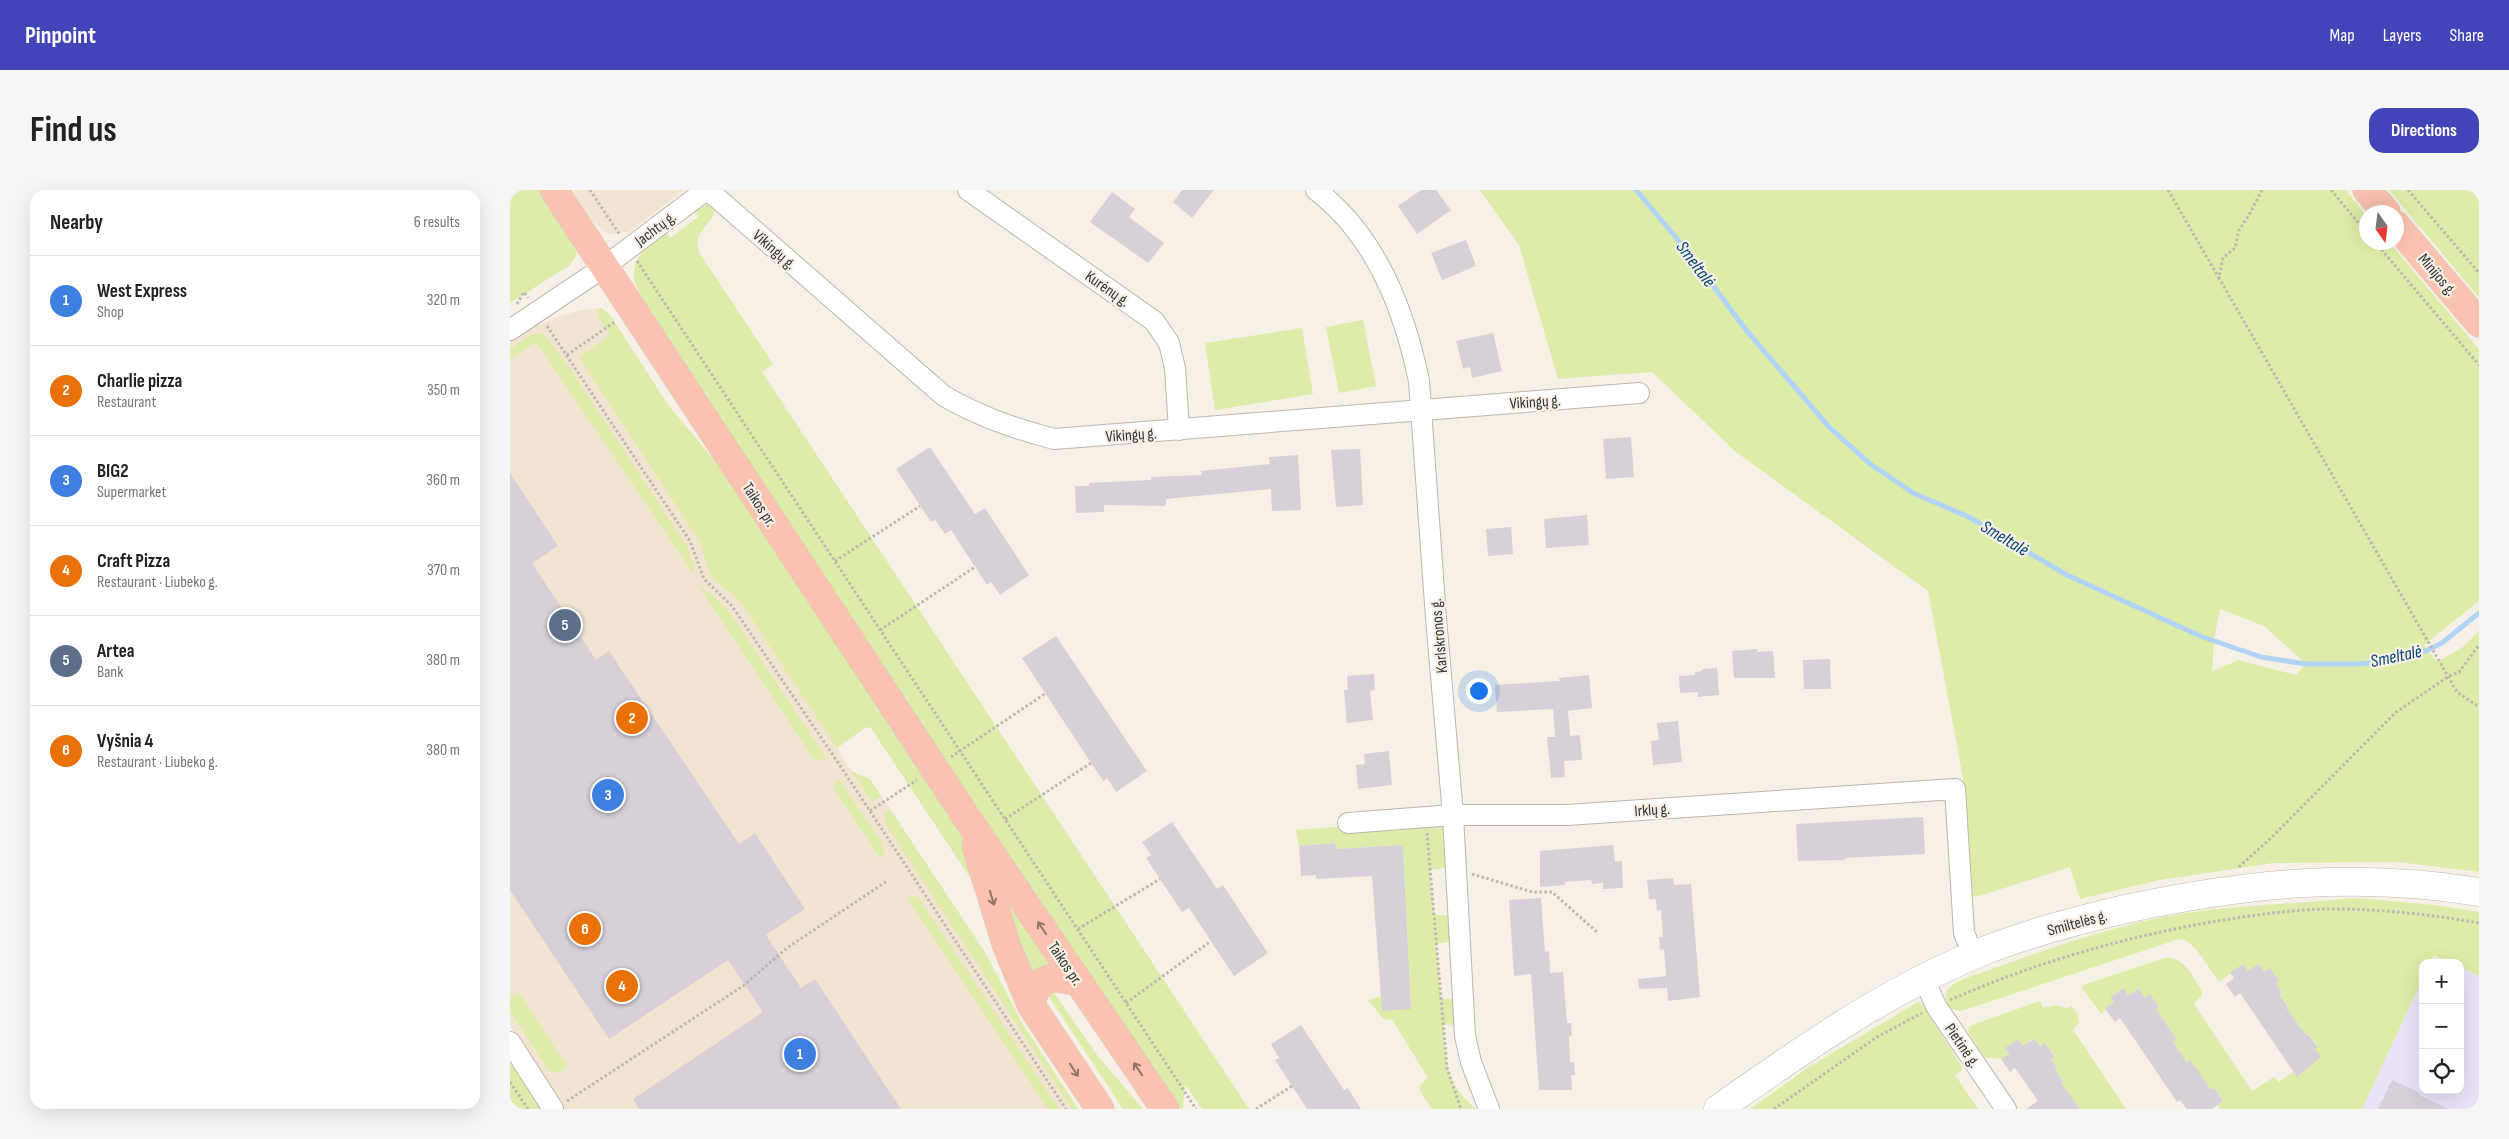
<!DOCTYPE html>
<meta charset="utf-8">
<style>
:root{--surface:#fff;--page:#f6f6f6;--text:#222;--muted:#767676;--line:#e0e0e0;--accent:#4444b9}
body{margin:0;font-family:"Sofia Sans Condensed",sans-serif;background:var(--page);color:var(--text)}
.controls{position:absolute;right:15px;bottom:15px;display:grid;overflow:hidden;border-radius:10px;box-shadow:0 5px 20px #0002}
.controls button{width:45px;height:45px;display:grid;place-items:center;padding:0;border:0;border-bottom:1px solid var(--line);background:var(--surface);color:var(--text);font:25px sans-serif}
.compass{position:absolute;left:1849px;top:15px;width:45px;height:45px;border-radius:50%;background:var(--surface);box-shadow:0 5px 20px #0002;rotate:166deg}
.you{position:absolute;left:968px;top:500px;width:18px;height:18px;margin:-12px;border:4px solid #fff;border-radius:50%;background:#1a73e8;box-shadow:0 0 0 8px #1a73e833}
.badge{display:grid;place-items:center;width:32px;height:32px;border-radius:50%;background:var(--accent);color:#fff;font-size:16px;font-weight:700}
.pin{position:absolute;translate:-50% -50%;border:2px solid #fff;box-shadow:0 1px 5px #0006}
.list{margin:0;padding:0;list-style:none}
h2{display:flex;justify-content:space-between;align-items:center;height:65px;margin:0;padding:0 20px;font-size:21px}
h2 small{font-size:16px;font-weight:400;color:var(--muted)}
.list li{display:grid;grid-template-columns:32px 1fr auto;gap:15px;align-items:center;box-sizing:border-box;height:90px;padding:0 20px;border-top:1px solid var(--line)}
.list b{display:block;font-size:19px;white-space:nowrap}
.list p{margin:0;font-size:16px;white-space:nowrap;color:var(--muted)}
.list em{font-size:16px;font-style:normal;color:var(--muted)}
.icon{flex:none;width:28px;height:28px;fill:none;stroke:currentColor;stroke-width:2;stroke-linecap:round;stroke-linejoin:round}
.map{position:relative;flex:none;width:1969px;height:919px;overflow:hidden;border-radius:15px}
header{display:flex;align-items:center;gap:30px;box-sizing:border-box;height:70px;padding:0 25px;background:var(--accent);color:#fff}
header strong{font-size:24px}
nav{display:flex;gap:28px;margin-inline-start:auto;font-size:18px}
.intro{display:flex;align-items:center;justify-content:space-between;box-sizing:border-box;height:120px;padding:0 30px}
h1{margin:0;font-size:35px}
.button{padding:12px 22px;border-radius:15px;background:var(--accent);color:#fff;font-size:18px;font-weight:700}
main{display:flex;gap:30px;padding:0 30px}
aside{flex:1;background:var(--surface);border-radius:15px;box-shadow:0 5px 20px #0002}
.map>svg:first-child{display:block}
.commercial{fill:#f1e5d1}
.education{fill:#eae3f8}
.green{fill:#ddeca8;fill-rule:evenodd}
.lines{fill:none;stroke-linecap:round;stroke-linejoin:round}
.stream{stroke:#b1d3f6;stroke-width:5}
.building{fill:#d7d0d9}
.street-casing{stroke:#bdb7ae;stroke-width:22}
.secondary-casing{stroke:#bdb7ae;stroke-width:29}
.primary-casing{stroke:#cfcecd;stroke-width:29}
.path{stroke:#bdb7af;stroke-width:3;stroke-dasharray:2.5 2.5;stroke-linecap:butt}
.street{stroke:#fff;stroke-width:20}
.secondary{stroke:#fff;stroke-width:28}
.primary{stroke:#fbc2b0;stroke-width:28}
.oneway{stroke:#8e7369}
.labels{text-anchor:middle;stroke-width:4.5;stroke-linejoin:round;paint-order:stroke}
.street-label{font-size:16px;fill:#35332f;stroke:#f7f0e6}
.water-label{font-size:18px;font-style:italic;fill:#004376;stroke:#f7f0e6}
</style>
<header>
<strong>Pinpoint</strong>
<nav><a>Map</a><a>Layers</a><a>Share</a></nav>
</header>
<div class="intro"><h1>Find us</h1><a class="button">Directions</a></div>
<main>
<aside>
<h2>Nearby<small>6 results</small></h2>
<ul class="list">
<li><span class="badge" style="background:#3f7fe0">1</span><div><b>West Express</b><p>Shop</p></div><em>320 m</em></li>
<li><span class="badge" style="background:#e8710a">2</span><div><b>Charlie pizza</b><p>Restaurant</p></div><em>350 m</em></li>
<li><span class="badge" style="background:#3f7fe0">3</span><div><b>BIG2</b><p>Supermarket</p></div><em>360 m</em></li>
<li><span class="badge" style="background:#e8710a">4</span><div><b>Craft Pizza</b><p>Restaurant · Liubeko g.</p></div><em>370 m</em></li>
<li><span class="badge" style="background:#5c6f8a">5</span><div><b>Artea</b><p>Bank</p></div><em>380 m</em></li>
<li><span class="badge" style="background:#e8710a">6</span><div><b>Vyšnia 4</b><p>Restaurant · Liubeko g.</p></div><em>380 m</em></li>
</ul>
</aside>
<div class="map">
<svg width="1969" height="919" viewBox="0 0 1969 919">
<rect width="100%" height="100%" fill="#f7f0e6"/>
<!-- commercial -->
<path class="commercial" d="M63 0H174L119 42 98 44 77 27Z
M92 118 100 125 158 215 205 271 430 609 475 710 361 538 356 537 327 558 341 581 360 589 476 764 512 833 568 919H55L0 836V151L19 139 50 126 71 120Z"/>
<!-- education -->
<path class="education" d="M1950 777 1969 786V919H1852L1913 788V900H1950Z"/>
<!-- green -->
<path class="green" d="M0 0H28L67 59 66 66 60 75 0 113Z
M970 0H1836L1856 25V52L1880 53 1969 159V411L1914 455 1927 472 1953 457 1969 441V682L1888 672 1763 673 1650 690 1570 709 1560 677 1466 707 1460 705 1455 599 1418 401 1226 262 1142 182 1048 189 1009 55ZM1710 419 1754 436 1796 474 1786 485 1728 470 1702 482 1704 450Z
M1879 0H1969V107L1966 104Z
M198 14 205 20C200 39 183 39 189 62L263 174 252 182 739 919H692L675 894 673 918 667 919 140 123C117 83 116 71 155 42L160 48 188 27 183 21Z
M88 118 96 121 100 125 158 215 205 271 430 609 460 657 475 710 361 538 356 537 327 558 230 411 201 387 190 352 69 167 100 145 88 126Z
M853 130 866 196 829 203 816 137Z
M792 138 803 204 705 220 695 153Z
M33 143 57 174 178 358 185 379 183 383 26 152 0 169V159L21 145Z
M188 395 203 405 223 427 316 568 311 570 303 568Z
M341 581 360 589 371 606 362 612Z
M328 588 373 654 374 664 370 668 323 597Z
M380 619 476 764 512 833 568 919H562L375 633V623Z
M928 629 935 633 938 673 935 678 920 680 924 725H942L944 751 926 754 931 809H946L948 834 933 835C937 874 934 892 966 919H922L910 901 911 894 918 888 882 829 874 830 858 810 871 806 872 821 901 818 893 655 826 659 825 653 789 656 786 640Z
M492 703 542 779 525 787 505 754Z
M402 706 408 707 549 919H538L397 708Z
M1845 708 1925 715 1969 722V786L1950 777V773H1941L1924 765 1920 773H1913V788L1852 919H1710L1708 915 1713 911 1704 898 1701 900 1680 871 1677 873 1663 852 1646 819 1649 817 1640 804 1635 808 1629 799 1618 806 1612 798 1601 806 1604 812 1591 824 1572 798 1573 795 1655 768C1675 767 1682 786 1692 801V805L1684 814 1742 901 1764 887 1769 892 1783 882 1787 886 1800 877 1805 859 1808 856 1799 844 1796 845 1774 819 1778 816 1769 804 1772 802 1766 794 1769 791 1760 779 1755 782 1748 774 1738 781 1733 774 1709 792C1699 779 1685 750 1669 749L1451 821 1439 818C1436 810 1433 804 1440 797 1451 788 1472 783 1485 778 1551 754 1620 730 1690 721 1741 715 1793 713 1845 708Z
M542 800 587 865 633 919H613L536 802Z
M8 802 57 876 49 882 39 881 0 821V808Z
M1530 811 1533 818 1546 815 1557 818 1562 816 1567 823 1569 833 1563 840 1616 919H1570L1556 900 1549 895 1553 892 1545 879 1547 877 1541 869 1545 866 1535 854 1530 857 1523 849 1513 856 1508 849 1496 858 1500 864 1491 869 1474 867 1458 842 1459 836Z
M1408 812 1412 814 1452 877V880L1445 885 1468 919H1240L1299 877Z
M0 872 31 919H0Z"/>
<g class="lines">
<!-- stream -->
<path class="stream" d="M1126 0 1179 63 1236 140 1319 237 1359 273 1403 303 1459 327 1557 385 1690 446 1751 467 1796 474H1849L1879 471 1907 465 1932 453 1969 423"/>
</g>
<!-- building -->
<path class="building" d="M672 0H704L682 28 663 12Z
M911 0H926L941 20 907 44 888 16Z
M602 2 625 19 619 27 654 53 638 73 580 32Z
M956 50 966 76 932 90 921 63Z
M983 143 992 181 962 188 960 177 953 179 946 151Z
M1121 247 1124 287 1096 289 1093 249Z
M420 257 465 324 475 318 519 385 490 405 481 392 477 395 441 340 435 344 425 330 421 332 386 279Z
M850 259 853 315 826 317 821 260Z
M788 265 791 320 762 321 761 299 656 309V316L594 315V322L566 323 565 296H579V293L641 290V287L692 285 691 281 760 274 759 267Z
M0 283 48 356 22 373 86 470 99 461 229 654 245 643 295 719 256 745 291 798 305 789 391 919H129L123 909 253 822 218 770 99 849 0 700Z
M1077 325 1079 355 1036 358 1034 329Z
M1001 337 1003 364 978 366 976 339Z
M546 446 637 581 606 602 597 588 593 591 512 468Z
M1247 459V462L1263 461 1265 488H1224L1222 461Z
M1320 469 1321 499H1294L1293 470Z
M1207 478 1209 505 1188 507V502L1170 503 1169 486 1185 485V482L1192 481V479Z
M864 484 865 500 860 501 863 530 837 533 834 500H838L837 486Z
M1079 485 1082 518 1058 521 1060 546 1070 545 1072 570 1054 571 1055 587 1041 588 1037 547H1045L1043 519 987 522 985 495 1050 491 1049 488Z
M1168 531 1172 572 1143 575 1141 551 1149 550 1147 533Z
M879 561 882 595 848 599 846 575 855 574 854 564Z
M1413 627 1415 664 1335 668V670L1288 671 1286 634Z
M662 632 707 699 713 695 758 763 724 786 679 718 672 722 636 668 641 665 632 652Z
M825 653 826 659 893 655 901 819 872 821 862 686 806 689V685L791 686 789 656Z
M1103 655 1105 672 1112 671 1113 698 1093 699V693L1082 694 1081 690 1055 692V695L1030 697V661Z
M1163 688 1164 695 1181 694 1190 807 1158 811 1157 798 1129 799 1128 789 1156 786 1154 759 1150 760 1149 747H1153L1151 720 1147 721 1146 709H1139L1137 690Z
M1031 708 1035 762 1039 761 1040 783 1053 782 1057 833H1061L1062 845 1059 846 1060 873 1064 872 1065 885H1061L1062 900H1029L1021 784 1004 786 999 710Z
M1733 774 1738 781 1748 774 1755 782 1760 778 1769 791 1766 794 1772 802 1769 804 1778 817 1776 818 1796 845 1798 844 1808 857 1805 859 1811 867 1787 887 1730 803 1725 807 1716 794 1724 788 1720 783Z
M1613 798 1618 806 1629 799 1635 808 1640 804 1649 817 1646 819 1666 849 1663 852 1677 873 1680 870 1701 900 1704 898 1713 911 1702 919H1677L1670 910 1667 912 1610 828 1605 832 1595 819 1604 812 1600 807Z
M791 835 834 900 838 898 851 919H797L765 870 769 868 761 854Z
M1508 849 1513 856 1524 849 1530 857 1535 853 1545 867 1541 869 1547 878 1545 879 1553 892 1551 893 1570 919H1516L1528 911 1505 878 1500 882 1491 869 1500 864 1495 858Z
M1882 890 1910 903 1909 905 1938 919H1868Z"/>
<g class="lines">
<defs>
<path id="street" d="M198 0 434 206C471 227 503 238 544 249L1129 203
M458 0 644 131 659 153 665 178 669 240
M806 0C866 46 894 119 909 191L926 428 943 625 955 846 961 872 979 919
M0 140 94 77 196 0
M838 633 943 625H1057L1445 599 1454 743 1463 765
M1414 789 1426 816 1496 919
M0 852 43 919"/>
<path id="secondary" d="M1208 919C1289 862 1371 804 1464 765 1514 744 1567 730 1620 718 1737 693 1850 682 1969 702"/>
<path id="primary" d="M44 0 457 628 655 919
M1857 0 1876 22
M1886 35 1969 133
M466 656 496 754 521 815 590 919
M521 815C527 784 543 785 569 793"/>
</defs>
<!-- street casing -->
<use href="#street" class="street-casing"/>
<!-- secondary casing -->
<use href="#secondary" class="secondary-casing"/>
<!-- primary casing -->
<use href="#primary" class="primary-casing"/>
<!-- path -->
<path class="path" d="M80 0 110 45
M1658 0 1709 88
M1752 0 1739 25 1729 40 1725 58 1713 68 1709 88 1947 502 1969 517
M1821 0 1856 42
M1898 0 1969 83
M1865 52 1969 175
M127 71 686 919
M7 114 14 102 18 108
M37 136 180 351 194 389 222 416 329 574 556 919
M57 165 106 131
M325 371 410 316
M370 440 465 377
M441 567 536 503
M360 621 407 590
M495 629 581 573
M917 643 937 878 951 919
M1729 677 1763 646 1885 523 1939 486 1949 482 1969 455
M962 684 1022 702H1042L1088 743
M568 739 650 689
M1440 810C1524 773 1611 748 1701 732 1745 725 1789 718 1833 719 1879 720 1924 725 1969 733
M616 813 701 751
M0 892 18 919
M57 911 233 796 277 758 377 691
M746 919 782 896
M1264 919 1367 847 1412 823"/>
<!-- street -->
<use href="#street" class="street"/>
<!-- secondary -->
<use href="#secondary" class="secondary"/>
<!-- primary -->
<use href="#primary" class="primary"/>
</g>
<!-- one-way arrows -->
<defs><path id="oneway-shaft" d="M-6 0H5M1.5-3L5.5 0L1.5 3" fill="none" stroke-width="1.6" stroke-linecap="round" stroke-linejoin="round" transform="scale(1.25)"/></defs>
<g class="oneway">
<use href="#oneway-shaft" transform="translate(482 708) rotate(73)"/>
<use href="#oneway-shaft" transform="translate(532 738) rotate(-124)"/>
<use href="#oneway-shaft" transform="translate(628 879) rotate(-124)"/>
<use href="#oneway-shaft" transform="translate(564 880) rotate(57)"/>
</g>
<g class="labels">
<!-- street labels -->
<g class="street-label">
<text transform="translate(145 38) rotate(-37)" y="6">Jachtų g.</text>
<text transform="translate(265 59) rotate(41)" y="6">Vikingų g.</text>
<text transform="translate(1928 84) rotate(50)" y="6">Minijos g.</text>
<text transform="translate(598 98) rotate(35)" y="6">Kurėnų g.</text>
<text transform="translate(1025 211) rotate(-4)" y="6">Vikingų g.</text>
<text transform="translate(621 244) rotate(-4)" y="6">Vikingų g.</text>
<text transform="translate(250 314) rotate(57)" y="6">Taikos pr.</text>
<text transform="translate(928 446) rotate(-95)" y="6">Karlskronos g.</text>
<text transform="translate(1142 619) rotate(-4)" y="6">Irklų g.</text>
<text transform="translate(1567 732) rotate(-15)" y="6">Smiltelės g.</text>
<text transform="translate(556 773) rotate(56)" y="6">Taikos pr.</text>
<text transform="translate(1453 855) rotate(56)" y="6">Pietinė g.</text>
</g>
<!-- water labels -->
<g class="water-label">
<text transform="translate(1186 74) rotate(53)" y="6">Smeltalė</text>
<text transform="translate(1495 348) rotate(31)" y="6">Smeltalė</text>
<text transform="translate(1886 466) rotate(-12)" y="6">Smeltalė</text>
</g>
</g>
</svg>
<div class="controls">
<button>+</button>
<button>−</button>
<button><svg class="icon" aria-label="locate" viewBox="0 0 24 24"><circle cx="12" cy="12" r="6"/><path d="M12 2v4M12 18v4M2 12h4M18 12h4"/></svg></button>
</div>
<svg class="compass" viewBox="-18 -18 36 36"><path d="M0-13l5 13h-10z" fill="#e53935"/><path d="M0 13l5-13h-10z" fill="#767676"/></svg>
<div class="you"></div>
<div class="pin badge" style="left:290px;top:864px;background:#3f7fe0">1</div>
<div class="pin badge" style="left:122px;top:528px;background:#e8710a">2</div>
<div class="pin badge" style="left:98px;top:605px;background:#3f7fe0">3</div>
<div class="pin badge" style="left:112px;top:796px;background:#e8710a">4</div>
<div class="pin badge" style="left:55px;top:435px;background:#5c6f8a">5</div>
<div class="pin badge" style="left:75px;top:739px;background:#e8710a">6</div>
</div>
</main>
